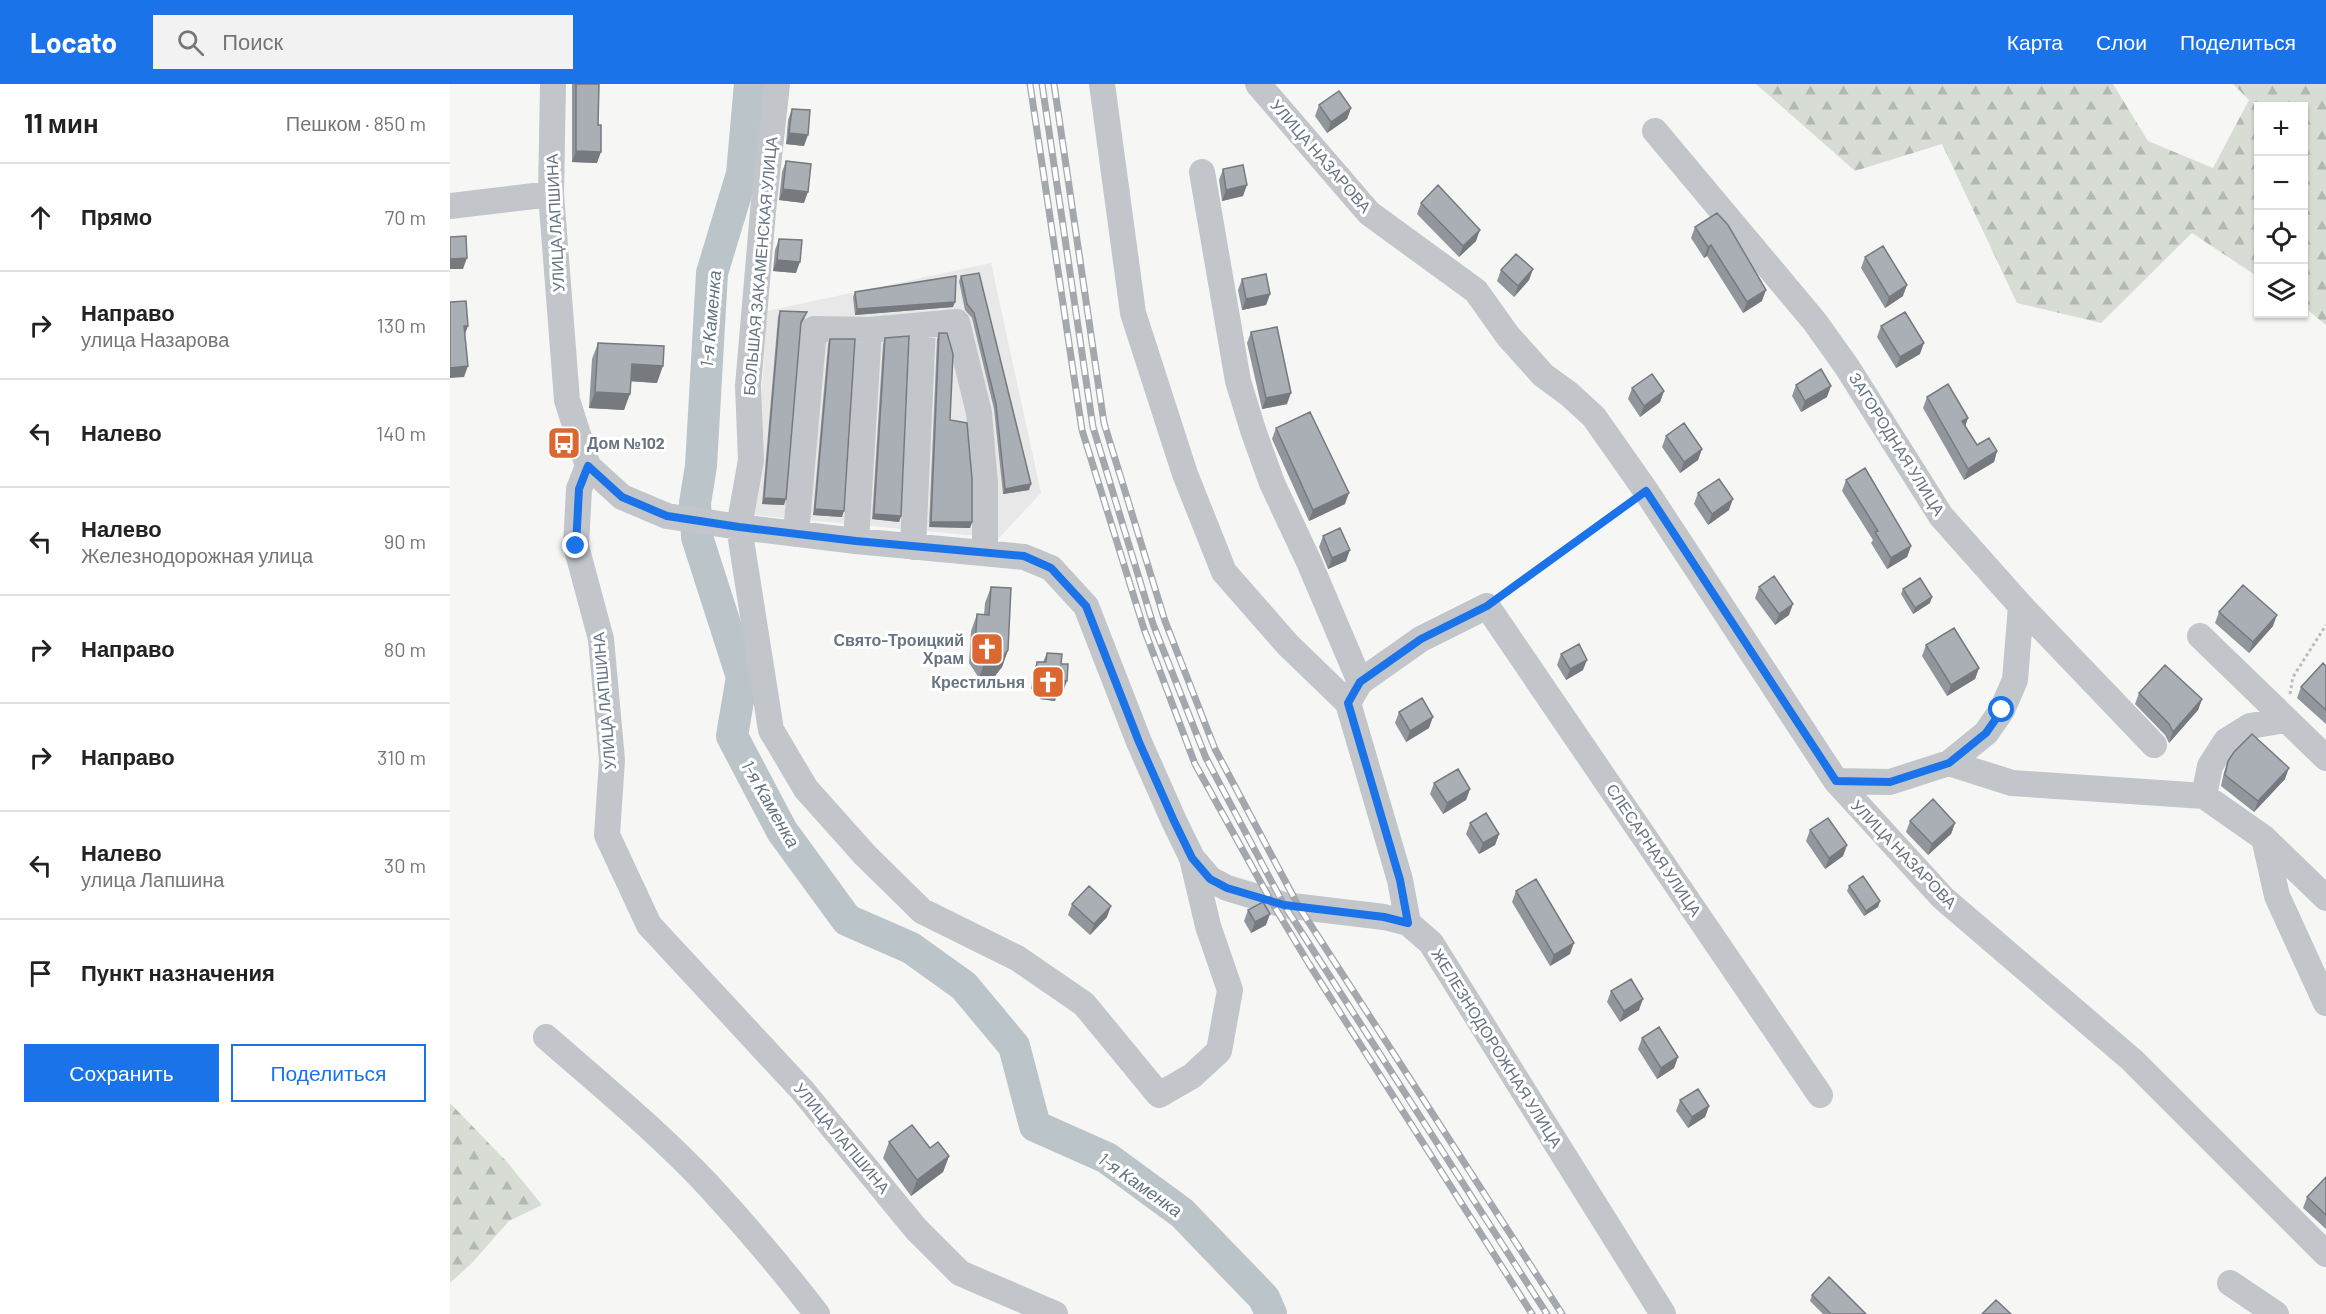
<!DOCTYPE html>
<html lang="ru">
<meta charset="utf-8">
<style>
:root{--surface:#fff;--page:#f2f2f2;--text:#222;--muted:#767676;--line:#e0e0e0;--accent:#1a73e8}
body{margin:0;font-family:Barlow,sans-serif;background:var(--page);color:var(--text)}
.controls{position:absolute;right:18px;top:18px;display:grid;overflow:hidden;border-radius:0px;box-shadow:0 2px 4px #0004}
.controls button{width:54px;height:54px;display:grid;place-items:center;padding:0;border:0;border-bottom:2px solid var(--line);background:var(--surface);color:var(--text);font:30px sans-serif}
.stop{position:absolute;width:18px;height:18px;margin:-14px;border:4px solid #1a73e8;border-radius:50%;background:#fff}
.stop.end{background:#1a73e8;border-color:#fff;box-shadow:0 2px 6px #0008}
.list{margin:0;padding:0;list-style:none}
h2{display:flex;justify-content:space-between;align-items:center;height:78px;margin:0;padding:0 24px;font-size:26px}
h2 small{font-size:20px;font-weight:400;color:var(--muted)}
.list li{display:grid;grid-template-columns:39px 1fr auto;gap:18px;align-items:center;box-sizing:border-box;height:108px;padding:0 24px;border-top:2px solid var(--line)}
.list b{display:block;font-size:22px;white-space:nowrap}
.list p{margin:0;font-size:20px;white-space:nowrap;color:var(--muted)}
.list em{font-size:20px;font-style:normal;color:var(--muted)}
.actions{display:flex;gap:12px;padding:18px 24px}
.actions a{flex:1;padding:14px 0;border:2px solid var(--accent);border-radius:0px;text-align:center;font-size:21px;color:var(--accent)}
.actions .main{background:var(--accent);color:#fff}
.icon{flex:none;width:33px;height:33px;fill:none;stroke:currentColor;stroke-width:2;stroke-linecap:round;stroke-linejoin:round}
.map{position:relative;flex:none;width:1876px;height:1230px;overflow:hidden}
header{display:flex;align-items:center;gap:36px;box-sizing:border-box;height:84px;padding:0 30px;background:var(--accent);color:#fff}
header strong{font-size:28px}
nav{display:flex;gap:33px;margin-inline-start:auto;font-size:21px}
.search{width:420px;height:54px;background:var(--page);display:flex;align-items:center;gap:15px;box-sizing:border-box;padding:0 21px;border-radius:0px;color:var(--muted);font-size:22px}
main{display:flex}
aside{flex:1;background:var(--surface)}
.map>svg:first-child{display:block}
.built{fill:#e7e8e7}
.forest{fill:url(#forest-firs)}
.lines{fill:none;stroke-linecap:round;stroke-linejoin:round}
.river{stroke:#bac4c9;stroke-width:32}
.path{stroke:#babcbf;stroke-width:3;stroke-dasharray:3 3;stroke-linecap:butt}
.minor{stroke:#c2c5c9;stroke-width:26}
.rail-casing{stroke:#a3a8ae;stroke-width:7}
.rail{stroke:#fff;stroke-width:4.5;stroke-dasharray:14;stroke-linecap:butt}
.wall{fill:#91969c}
.shaded-wall{fill:#767a7f}
.building{fill:#a9afb5;stroke:#767a7f;stroke-width:1.5}
.route{stroke:#1a73e8;stroke-width:8}
.labels{text-anchor:middle;stroke-width:6;stroke-linejoin:round;paint-order:stroke}
.street-label{font-size:16px;fill:#677483;stroke:#fff}
.poi-label{font-size:16px;font-weight:bold;fill:#677483;stroke:#fff;text-anchor:end}
.water-label{font-size:18px;font-style:italic;fill:#63757f;stroke:#fff}
</style>
<header>
<strong>Locato</strong>
<div class="search"><svg class="icon" aria-label="search" viewBox="0 0 24 24"><circle cx="10" cy="10" r="6"/><path d="M15 15l6 6"/></svg>Поиск</div>
<nav><a>Карта</a><a>Слои</a><a>Поделиться</a></nav>
</header>
<main>
<aside>
<h2>11 мин<small>Пешком · 850 m</small></h2>
<ul class="list">
<li><svg class="icon" aria-label="ahead" viewBox="0 0 24 24"><path d="M12 20V5M6 11l6-6 6 6"/></svg><div><b>Прямо</b></div><em>70 m</em></li>
<li><svg class="icon" aria-label="right" viewBox="0 0 24 24"><path d="M7 20v-9h11M14 6l5 5-5 5"/></svg><div><b>Направо</b><p>улица Назарова</p></div><em>130 m</em></li>
<li><svg class="icon" aria-label="left" viewBox="0 0 24 24"><path d="M17 20v-9H6M10 6l-5 5 5 5"/></svg><div><b>Налево</b></div><em>140 m</em></li>
<li><svg class="icon" aria-label="left" viewBox="0 0 24 24"><path d="M17 20v-9H6M10 6l-5 5 5 5"/></svg><div><b>Налево</b><p>Железнодорожная улица</p></div><em>90 m</em></li>
<li><svg class="icon" aria-label="right" viewBox="0 0 24 24"><path d="M7 20v-9h11M14 6l5 5-5 5"/></svg><div><b>Направо</b></div><em>80 m</em></li>
<li><svg class="icon" aria-label="right" viewBox="0 0 24 24"><path d="M7 20v-9h11M14 6l5 5-5 5"/></svg><div><b>Направо</b></div><em>310 m</em></li>
<li><svg class="icon" aria-label="left" viewBox="0 0 24 24"><path d="M17 20v-9H6M10 6l-5 5 5 5"/></svg><div><b>Налево</b><p>улица Лапшина</p></div><em>30 m</em></li>
<li><svg class="icon" aria-label="arrive" viewBox="0 0 24 24"><path d="M6 21V4h12l-3 4 3 4H6"/></svg><div><b>Пункт назначения</b></div></li>
</ul>
<div class="actions"><a class="main">Сохранить</a><a>Поделиться</a></div>
</aside>
<div class="map">
<svg width="1876" height="1230" viewBox="0 0 1876 1230">
<defs>
<pattern id="forest-firs" width="22" height="20" patternUnits="userSpaceOnUse" patternTransform="scale(1.5)"><rect width="22" height="20" fill="#d7ddd5"/><path d="M5 1l3.5 6h-7zM16 11l3.5 6h-7z" fill="#b2b8b2"/></pattern>
</defs>
<rect width="100%" height="100%" fill="#f6f7f4"/>
<!-- built -->
<path class="built" d="M541 179 591 409 549 454 304 431 317 227Z"/>
<!-- forest -->
<path class="forest" d="M1306 0H1663L1698 57 1763 84 1799 16 1783 0H1876V241L1854 223V22H1808V193L1742 149 1651 239 1567 219 1492 60 1405 87Z
M0 1019 57 1078 92 1121 59 1137 21 1180 0 1199Z"/>
<g class="lines">
<!-- river -->
<path class="river" d="M300 0 292 90 262 189 251 382 245 419 247 453 292 593 282 652 332 747 397 836 461 864 514 902 564 962 585 1042 657 1074 732 1129 814 1214 821 1230"/>
<!-- path -->
<path class="path" d="M1054 510 1180 419
M1840 610 1843 593 1876 541"/>
<!-- minor -->
<path class="minor" d="M103 0 101 110 117 316 138 382 129 405 126 462 151 555 162 676 157 751 199 841 352 1006 466 1145 510 1189 605 1230
M327 0 313 127 298 302 301 376 289 443 321 646 356 705 415 771 472 827 567 874 634 920 709 1011 742 992 769 967 780 906 758 842 742 774
M652 0 683 229 735 390 774 488 838 561 898 619 950 796 958 839 981 859 1213 1230
M808 0 919 129 1026 207 1058 252 1093 291 1119 310 1144 333 1196 407 1386 697 1493 814 1682 976 1876 1170
M1205 47 1365 238 1397 283 1491 432 1571 522 1704 661
M752 88 788 297 803 346 822 399 859 478 910 598
M0 122 101 110
M138 382 172 413 217 432 289 443 406 457 574 473 601 484 636 522 689 658 724 737 742 774 760 795 777 804 834 821 934 833 958 839
M346 450 364 245 419 246 507 238 529 329 535 400V469
M406 457 419 246
M463 463 473 241
M1750 552 1876 674
M898 619 910 598 971 555 1037 522 1370 1011
M1499 679 1536 649 1552 626 1565 596 1571 522
M1386 697 1440 698 1499 679 1562 699 1754 712 1760 682 1776 657 1800 642 1836 636
M1754 712 1814 754 1876 814
M1814 754 1827 812 1876 919
M96 953C151 1001 208 1048 258 1101 296 1142 333 1186 367 1230
M1780 1199 1826 1230"/>
<defs>
<path id="rail" d="M580 0 632 346 694 545 745 680 821 817 859 880 1082 1230
M592 0 643 343 703 540 756 674 834 821 1097 1230
M604 0 654 339 715 537 765 665 849 823 1112 1230"/>
</defs>
<!-- rail casing -->
<use href="#rail" class="rail-casing"/>
<!-- rail -->
<use href="#rail" class="rail"/>
</g>
<!-- wall -->
<path class="wall" d="M122 0H149L147 79 122 78Z
M869 21 901 24 897 35 877 49 865 32Z
M342 25 354 62 336 60 338 36Z
M336 77 354 119 329 116 332 88Z
M773 85 793 112 772 117 769 96Z
M971 119 1026 157 1009 173 967 130Z
M1245 143 1312 217 1293 229 1257 172 1254 174 1241 154Z
M329 155 346 189 323 187 325 166Z
M1415 173 1453 212 1435 224 1411 184Z
M1083 185 1079 196 1064 213 1047 197 1051 186Z
M529 189 579 406 553 410 544 325 522 234 515 226 509 197 511 192Z
M792 195 820 210 816 221 792 226 788 206Z
M405 208 503 223 405 231 403 213Z
M330 227 355 234 351 241 334 421 312 420 328 233Z
M1431 242 1470 270 1446 284 1427 253Z
M801 248 837 320 812 325 797 259Z
M489 249 500 336 522 438 520 444 479 443 487 255Z
M435 254 451 432 449 438 422 435 433 260Z
M380 255 392 433 363 431 378 260Z
M148 259 207 299 181 297 174 326 139 324 142 275Z
M1346 301 1377 313 1351 328 1342 312Z
M1182 304 1214 307 1210 318 1190 333 1178 315Z
M1477 313 1518 334 1515 342 1527 361 1547 367 1544 378 1514 396 1473 324Z
M826 344 895 420 859 437 822 355Z
M1216 352 1252 365 1248 376 1230 389 1212 363Z
M1396 396 1461 462 1457 473 1437 485 1421 459 1423 456 1392 407Z
M1248 409 1279 426 1258 441 1244 420Z
M873 452 896 477 878 485 869 463Z
M541 503 558 566 552 583 545 592 539 595 529 594 519 579 521 547 527 530 534 531 535 519Z
M1309 503 1339 531 1325 541 1305 514Z
M1453 505 1480 519 1463 530 1451 510Z
M1769 528 1823 542 1799 569 1765 539Z
M1476 561 1529 584 1525 595 1497 612 1472 572Z
M597 569 611 580 613 608 608 607 605 617 590 615 591 606 581 605 583 589 587 578H593Z
M1111 570 1133 586 1116 596 1107 581Z
M1876 582V640L1847 614 1851 603Z
M1689 609 1752 615 1748 626 1719 659 1715 651 1685 620Z
M949 628 979 644 956 658 945 639Z
M1778 677 1835 695 1804 728 1771 702 1774 688Z
M984 699 1020 705 1016 716 993 730 980 710Z
M1460 737 1505 739 1501 750 1478 771 1456 748Z
M1020 739 1049 750 1045 761 1029 770 1016 750Z
M1360 746 1397 761 1393 772 1375 785 1356 757Z
M1399 802 1430 817 1428 823 1414 832 1397 807Z
M1066 807 1120 870 1100 882 1062 818Z
M622 820 657 833 640 851 618 831Z
M798 826 816 841 801 849 794 837Z
M1161 907 1189 926 1170 938 1157 918Z
M1192 954 1228 973 1224 984 1207 995 1188 965Z
M1230 1016 1259 1022 1255 1033 1238 1044 1226 1027Z
M439 1058 480 1064 499 1072 493 1088 461 1112 433 1074Z
M1876 1093V1145L1853 1124 1857 1113Z
M1362 1211 1416 1230H1373L1360 1217Z"/>
<!-- shaded-wall -->
<path class="shaded-wall" d="M901 24 897 35 877 49 881 38Z
M339 49 358 51 354 62 336 60Z
M126 67 151 68 147 79 122 78Z
M797 101 793 112 772 117 776 106Z
M333 105 358 108 354 119 329 116Z
M1030 146 1026 157 1009 173 1013 162Z
M1261 161 1257 172 1254 174 1258 163Z
M17 174 13 185H0V175Z
M327 176 350 178 346 189 323 187Z
M1083 185 1079 196 1064 213 1068 202Z
M1457 201 1453 212 1435 224 1439 213Z
M1316 206 1312 217 1293 229 1297 218Z
M820 210 816 221 792 226 796 215Z
M505 218 503 223 405 231 407 225Z
M14 242H18L14 253Z
M1474 259 1470 270 1446 284 1450 273Z
M182 280 213 282 207 299 176 297Z
M18 282 14 293 0 294V284Z
M1381 302 1377 313 1351 328 1355 317Z
M1214 307 1210 318 1190 333 1194 322Z
M145 308 180 310 174 326 139 324Z
M841 309 837 320 812 325 816 314Z
M1518 334 1514 345 1512 337Z
M1252 365 1248 376 1230 389 1234 378Z
M1547 367 1544 378 1514 396 1518 385Z
M581 400 579 406 553 410 555 405Z
M899 409 895 420 859 437 863 426Z
M314 414 336 415 334 421 312 420Z
M1283 415 1279 426 1258 441 1262 430Z
M365 425 394 427 392 433 363 431Z
M424 430 451 432 449 438 422 435Z
M481 438H522L520 444 479 443Z
M1461 462 1457 473 1437 485 1441 474Z
M900 466 896 477 878 485 882 474Z
M1482 513 1480 519 1463 530 1465 524Z
M1343 520 1339 531 1325 541 1329 530Z
M1827 531 1823 542 1799 569 1803 558Z
M558 566 552 583 545 592 539 595 529 594 535 577Z
M1137 576 1133 586 1116 596 1120 585Z
M1529 584 1525 595 1497 612 1501 601Z
M585 594 595 595 591 606 581 605Z
M610 596 617 597 613 608 608 607 605 617 590 615 594 604Z
M1752 615 1748 626 1719 659 1723 648Z
M983 633 979 644 956 658 960 647Z
M1839 684 1835 695 1804 728 1808 717Z
M1020 705 1016 716 993 730 997 719Z
M1505 739 1501 750 1478 771 1482 760Z
M1049 750 1045 761 1029 770 1033 759Z
M1397 761 1393 772 1375 785 1379 774Z
M1430 817 1428 823 1414 832 1416 827Z
M661 822 657 833 640 851 644 840Z
M820 830 816 841 801 849 805 838Z
M1124 859 1120 870 1100 882 1104 871Z
M1193 915 1189 926 1170 938 1174 927Z
M1228 973 1224 984 1207 995 1211 984Z
M1259 1022 1255 1033 1238 1044 1242 1033Z
M499 1072 493 1088 461 1112 467 1096Z"/>
<!-- building -->
<path class="building" d="M126 0H149L148 41H151V68L126 67Z
M889 7 901 24 881 38 869 21Z
M342 25 360 26 358 51 339 49Z
M336 77 361 80 358 108 333 105Z
M793 81 797 101 776 106 773 85Z
M988 101 1030 146 1013 162 971 119Z
M1267 129 1278 141 1316 206 1297 218 1261 161 1258 163 1245 143Z
M16 152 17 174 0 175V153Z
M329 155 352 156 350 178 327 176Z
M1433 162 1457 201 1439 213 1415 173Z
M1066 170 1083 185 1068 202 1051 186Z
M529 189 581 400 555 405 546 320 524 229 517 220 511 192Z
M816 190 820 210 796 215 792 195Z
M506 192 505 218 407 225 405 208Z
M16 217 18 242H14L18 282 0 284V218Z
M330 227 357 228 351 238 336 415 314 414Z
M1455 228 1474 259 1450 273 1431 242Z
M827 243 841 309 816 314 801 248Z
M489 249H497L503 270 500 336 517 339 522 395V438H481Z
M459 252 451 432 424 430 435 254Z
M380 255H405L394 427 365 425Z
M148 259 214 262 213 282 182 280 180 310 145 308Z
M1371 285 1381 302 1355 317 1346 301Z
M1202 290 1214 307 1194 322 1182 304Z
M1498 300 1518 334 1512 337 1527 361 1539 354 1547 367 1518 385 1477 313Z
M860 328 899 409 863 426 826 344Z
M1234 339 1252 365 1234 378 1216 352Z
M1415 384 1461 462 1441 474 1425 448 1428 447 1396 396Z
M1269 395 1283 415 1262 430 1248 409Z
M890 444 900 466 882 474 873 452Z
M1324 492 1343 520 1329 530 1309 503Z
M1470 494 1482 513 1465 524 1453 505Z
M1793 501 1827 531 1803 558 1769 528Z
M541 503 561 504 558 566 551 575 545 579 535 577 525 562 527 530 539 531Z
M1504 544 1529 584 1501 601 1476 561Z
M1129 560 1137 576 1120 585 1111 570Z
M597 569 612 570 611 580H618L617 597 610 596 609 606 594 604 595 595 585 594 587 578H596Z
M1873 579 1876 582V626L1851 603Z
M1715 581 1752 615 1723 648 1719 640 1689 609Z
M972 614 983 633 960 647 949 628Z
M1802 650 1839 684 1808 717 1775 691 1778 677 1784 668Z
M1008 685 1020 705 997 719 984 699Z
M1483 715 1505 739 1482 760 1460 737Z
M1036 729 1049 750 1033 759 1020 739Z
M1378 734 1397 761 1379 774 1360 746Z
M1413 792 1430 817 1416 827 1399 802Z
M1086 795 1124 859 1104 871 1066 807Z
M639 802 661 822 644 840 622 820Z
M813 818 820 830 805 838 798 826Z
M1181 895 1193 915 1174 927 1161 907Z
M1209 943 1228 973 1211 984 1192 954Z
M1248 1005 1259 1022 1242 1033 1230 1016Z
M462 1041 480 1064 488 1058 499 1072 467 1096 439 1058Z
M1876 1093V1131L1857 1113Z
M1379 1193 1416 1230H1381L1362 1211Z
M1546 1216 1561 1230H1532Z"/>
<g class="lines">
<!-- route -->
<path class="route" d="M126 462 129 405 138 382 172 413 217 432 289 443 406 457 574 472 601 484 636 522 689 658 724 737 742 774 760 795 777 804 834 821 934 833 958 839 950 796 898 619 910 598 971 555 1037 522 1196 407 1386 697 1440 698 1499 679 1536 649 1552 626"/>
</g>
<!-- icons -->
<defs>
<symbol id="bus-square" viewBox="-11 -11 22 22"><rect x="-9" y="-9" width="18" height="18" rx="4" fill="#da6830" stroke="#fff"/><path d="M-5-6H5V4H4V6H2V4H-2V6H-4V4H-5ZM-3.5-4V0h7V-4ZM-3.5 1.2v1.5H-2V1.2ZM2 1.2v1.5H3.5V1.2Z" fill="#fff"/></symbol>
<symbol id="church-square" viewBox="-11 -11 22 22"><rect x="-9" y="-9" width="18" height="18" rx="4" fill="#da6830" stroke="#fff"/><path d="M-1.2-6h2.4v3.5h3.3v2.4h-3.3V6h-2.4V-.1h-3.3v-2.4h3.3Z" fill="#fff"/></symbol>
</defs>
<g fill-rule="evenodd">
<use href="#bus-square" x="95" y="340" width="38" height="38"/>
<use href="#church-square" x="518" y="546" width="38" height="38"/>
<use href="#church-square" x="579" y="579" width="38" height="38"/>
</g>
<g class="labels">
<!-- street labels -->
<g class="street-label">
<text transform="translate(871 72) rotate(49)" y="6">УЛИЦА НАЗАРОВА</text>
<text transform="translate(105 139) rotate(-93)" y="6">УЛИЦА ЛАПШИНА</text>
<text transform="translate(310 182) rotate(-85)" y="6">БОЛЬШАЯ ЗАКАМЕНСКАЯ УЛИЦА</text>
<text transform="translate(1447 360) rotate(58)" y="6">ЗАГОРОДНАЯ УЛИЦА</text>
<text transform="translate(154 617) rotate(-95)" y="6">УЛИЦА ЛАПШИНА</text>
<text transform="translate(1204 766) rotate(56)" y="6">СЛЕСАРНАЯ УЛИЦА</text>
<text transform="translate(1454 770) rotate(46)" y="6">УЛИЦА НАЗАРОВА</text>
<text transform="translate(1047 964) rotate(58)" y="6">ЖЕЛЕЗНОДОРОЖНАЯ УЛИЦА</text>
<text transform="translate(392 1054) rotate(50)" y="6">УЛИЦА ЛАПШИНА</text>
</g>
<!-- poi labels -->
<g class="poi-label">
<text x="137" y="365" text-anchor="start">Дом №102</text>
<text x="514" y="562">Свято-Троицкий<tspan x="514" dy="18">Храм</tspan></text>
<text x="575" y="604">Крестильня</text>
</g>
<!-- water labels -->
<g class="water-label">
<text transform="translate(261 235) rotate(-85)" y="6">1-я Каменка</text>
<text transform="translate(320 720) rotate(60)" y="6">1-я Каменка</text>
<text transform="translate(690 1101) rotate(35)" y="6">1-я Каменка</text>
</g>
</g>
</svg>
<div class="controls">
<button>+</button>
<button>−</button>
<button><svg class="icon" aria-label="locate" viewBox="0 0 24 24"><circle cx="12" cy="12" r="6"/><path d="M12 2v4M12 18v4M2 12h4M18 12h4"/></svg></button>
<button><svg class="icon" aria-label="layers" viewBox="0 0 24 24"><path d="M12 4l9 5-9 5-9-5zM3 14l9 5 9-5"/></svg></button>
</div>
<div class="stop" style="left:1552px;top:626px"></div>
<div class="stop end" style="left:126px;top:462px"></div>
</div>
</main>
